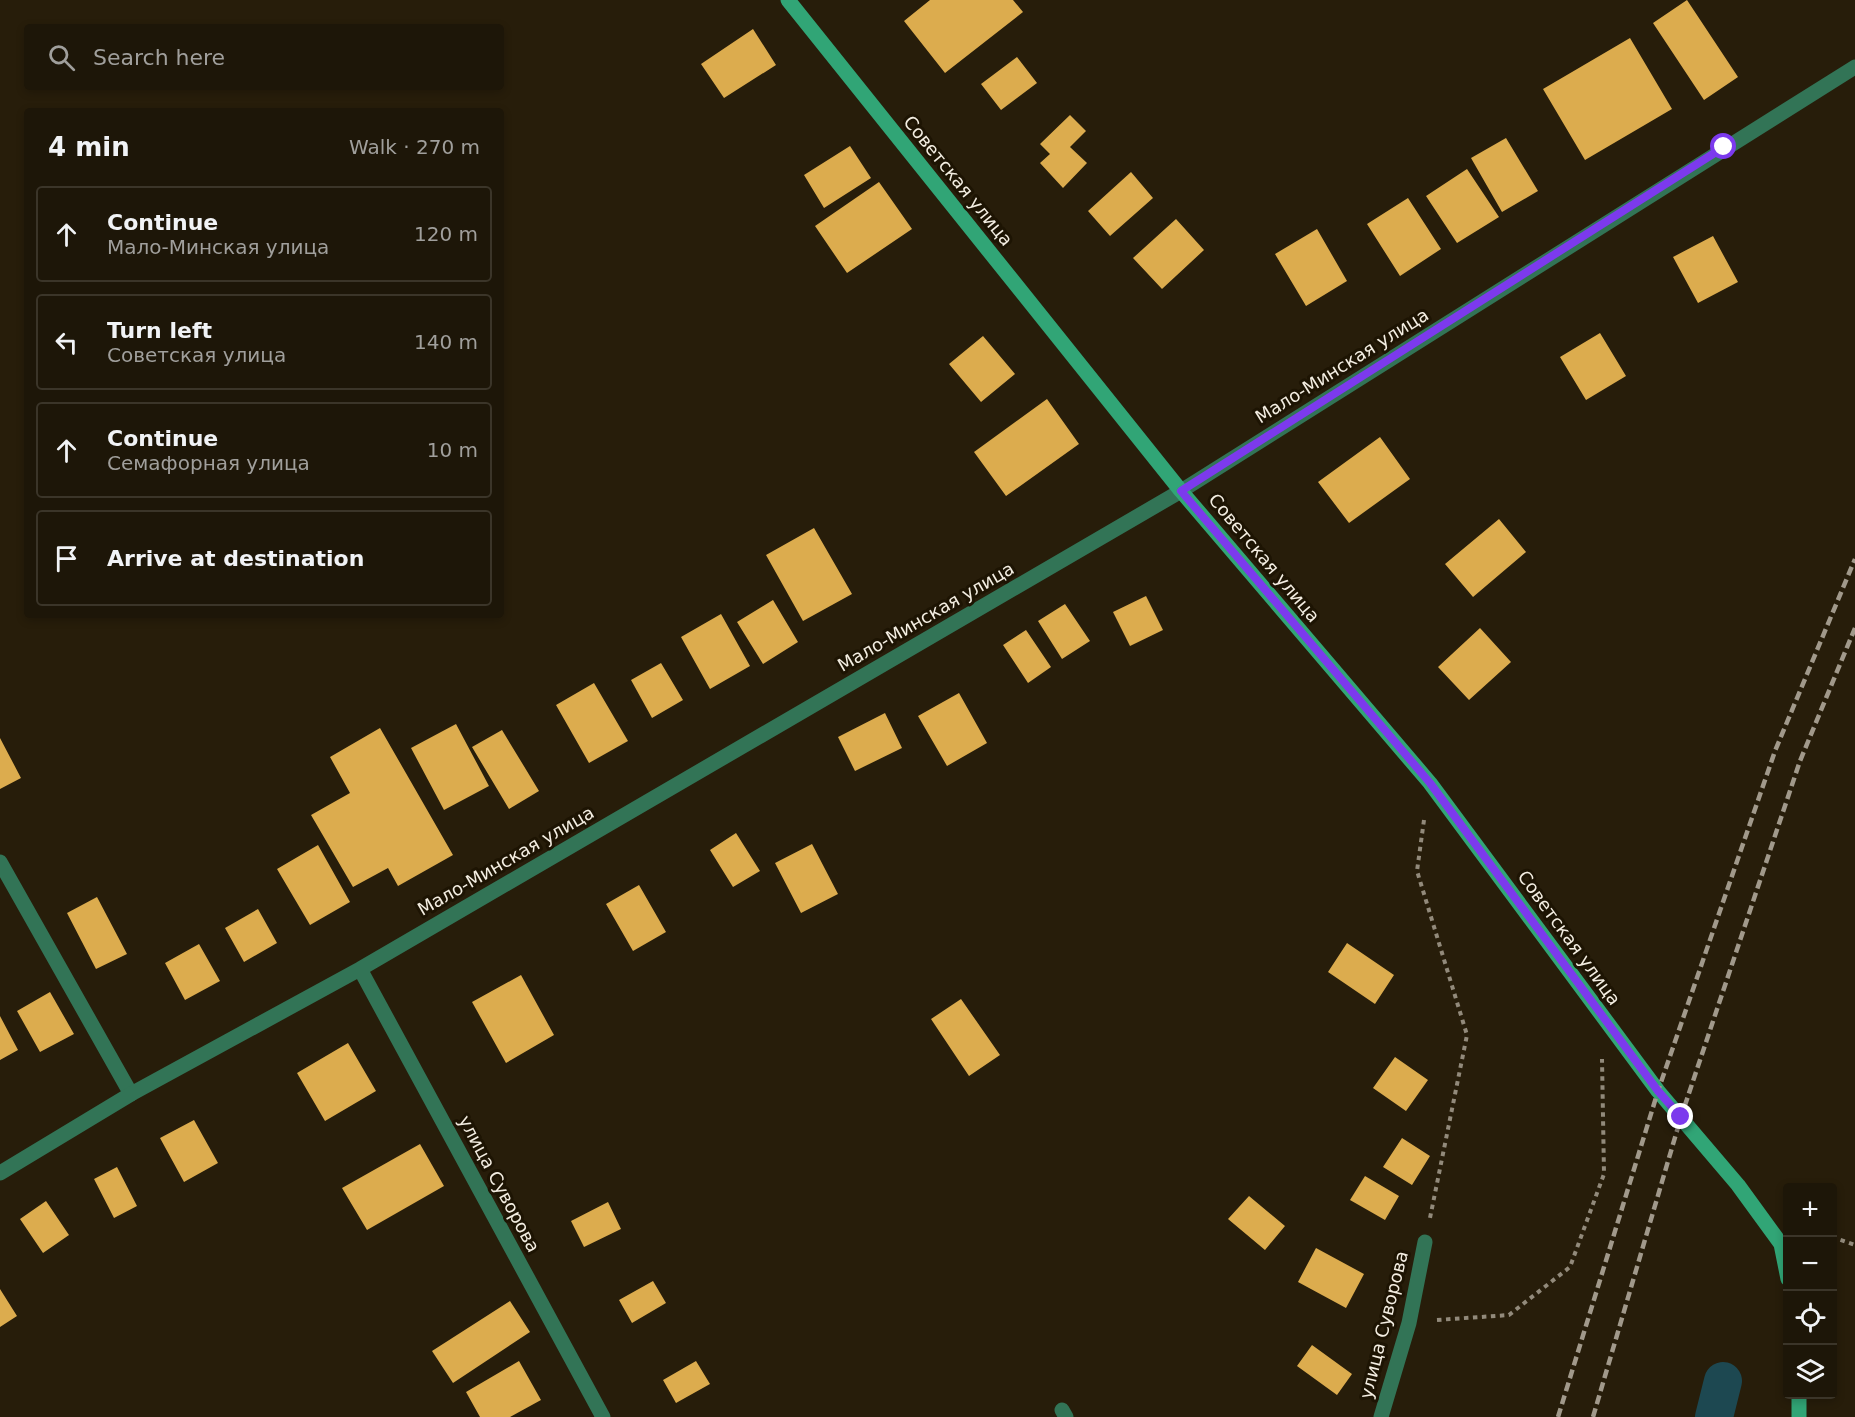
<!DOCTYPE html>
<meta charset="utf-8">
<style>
:root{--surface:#1d1608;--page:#251f12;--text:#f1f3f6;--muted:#a09f9c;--line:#3b3529}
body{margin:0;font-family:"DejaVu Sans",sans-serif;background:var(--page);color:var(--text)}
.controls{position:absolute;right:18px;bottom:18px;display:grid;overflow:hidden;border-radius:6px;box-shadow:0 3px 9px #0003}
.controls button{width:54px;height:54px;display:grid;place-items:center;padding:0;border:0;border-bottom:2px solid var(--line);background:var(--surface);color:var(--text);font:30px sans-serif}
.stop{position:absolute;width:18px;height:18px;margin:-14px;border:4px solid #7c3aed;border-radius:50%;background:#fff}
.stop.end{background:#7c3aed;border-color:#fff;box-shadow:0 2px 6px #0008}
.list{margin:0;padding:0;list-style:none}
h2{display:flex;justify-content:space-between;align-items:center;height:78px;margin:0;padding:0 24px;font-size:26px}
h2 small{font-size:20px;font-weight:400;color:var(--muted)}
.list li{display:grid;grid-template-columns:39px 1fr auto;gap:18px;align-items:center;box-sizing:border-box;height:96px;margin:0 12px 12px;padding:0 12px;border:2px solid var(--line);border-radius:6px}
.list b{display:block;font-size:22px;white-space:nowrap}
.list p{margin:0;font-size:20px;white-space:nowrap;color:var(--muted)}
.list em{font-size:20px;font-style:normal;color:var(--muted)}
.icon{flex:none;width:33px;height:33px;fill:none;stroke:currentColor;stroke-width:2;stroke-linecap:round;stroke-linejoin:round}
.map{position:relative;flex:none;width:1855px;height:1417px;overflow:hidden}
.search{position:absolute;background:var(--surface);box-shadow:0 3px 9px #0003;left:24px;top:24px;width:480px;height:66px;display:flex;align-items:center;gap:15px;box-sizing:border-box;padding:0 21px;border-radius:6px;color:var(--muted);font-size:22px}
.panel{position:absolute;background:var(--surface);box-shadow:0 3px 9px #0003;left:24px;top:108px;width:480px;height:510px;border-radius:6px}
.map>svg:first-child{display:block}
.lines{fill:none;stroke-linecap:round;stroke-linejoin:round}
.canal{stroke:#1d4851;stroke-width:38}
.building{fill:#dcac4e}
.path{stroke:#928a7b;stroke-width:4;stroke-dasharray:4.5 4.5;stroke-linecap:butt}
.lane{stroke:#327456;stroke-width:15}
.street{stroke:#327456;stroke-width:15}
.secondary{stroke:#31a576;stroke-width:15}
.rail{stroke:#a1998b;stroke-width:4.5;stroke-dasharray:9 4.5;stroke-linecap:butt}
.route{stroke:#7c3aed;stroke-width:8}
.labels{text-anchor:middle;stroke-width:6;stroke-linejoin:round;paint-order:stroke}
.street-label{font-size:18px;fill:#f4eee2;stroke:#1d1403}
</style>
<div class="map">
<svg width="1855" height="1417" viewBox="0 0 1855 1417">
<rect width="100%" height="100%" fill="#271d0a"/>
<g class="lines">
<!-- canal -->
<path class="canal" d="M1714 1417 1723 1381"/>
</g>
<!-- building -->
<path class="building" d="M930 0H1013L1023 12 945 73 904 21Z
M1687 0 1738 77 1704 100 1653 23Z
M753 29 776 65 724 98 701 64Z
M1630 38 1672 109 1585 160 1543 89Z
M1017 57 1037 83 1001 110 981 84Z
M1070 115 1086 131 1070 147 1087 163 1063 188 1040 163 1050 154 1040 144Z
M1506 138 1538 191 1502 212 1471 158Z
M850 146 871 178 824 208 804 175Z
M1467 169 1499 217 1457 243 1426 196Z
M1131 172 1153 198 1110 236 1088 211Z
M879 182 912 229 847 273 815 226Z
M1408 198 1441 249 1400 276 1367 224Z
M1176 219 1204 250 1162 289 1133 258Z
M1317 229 1347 281 1306 306 1275 254Z
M1713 236 1738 282 1698 303 1673 257Z
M1600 333 1626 376 1586 400 1560 357Z
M983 336 1015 374 981 402 949 364Z
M1047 399 1079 444 1006 496 974 452Z
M1380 437 1410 479 1349 523 1318 482Z
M1499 519 1526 552 1473 597 1445 564Z
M814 528 852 594 803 621 766 555Z
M1146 596 1163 630 1130 646 1113 612Z
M773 600 798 642 763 664 737 622Z
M1065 604 1090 641 1062 659 1038 621Z
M721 614 750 666 710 689 681 637Z
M1480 628 1511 662 1469 700 1438 667Z
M1026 630 1051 667 1028 683 1003 645Z
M661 663 683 700 652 718 631 680Z
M594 683 628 741 589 763 556 705Z
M959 693 987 743 947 766 918 716Z
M885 713 902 748 855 771 838 737Z
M456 724 489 786 444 810 411 748Z
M380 728 453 855 398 886 388 868 353 887 311 815 350 793 330 757Z
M502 730 539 791 509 809 472 747Z
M0 738 21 778 0 789Z
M736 833 760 871 733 887 710 850Z
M812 844 838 894 801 913 775 863Z
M318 845 350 902 310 925 277 869Z
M639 885 666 932 633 951 606 904Z
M97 897 127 954 96 969 67 913Z
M258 909 277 943 244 962 225 928Z
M1347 943 1394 975 1375 1004 1328 972Z
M199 944 220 981 185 1000 165 963Z
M521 975 554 1035 506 1063 472 1002Z
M50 992 74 1034 40 1052 17 1011Z
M961 999 1000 1055 969 1076 931 1019Z
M0 1016 18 1050 0 1060Z
M348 1043 376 1091 325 1121 297 1073Z
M1395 1057 1428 1080 1406 1111 1373 1088Z
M194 1120 218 1163 184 1182 160 1138Z
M1402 1138 1430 1156 1412 1185 1383 1167Z
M420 1144 444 1186 367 1230 342 1188Z
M117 1167 137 1206 114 1218 94 1179Z
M1365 1176 1399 1196 1385 1220 1350 1200Z
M1249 1196 1285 1226 1265 1250 1228 1219Z
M46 1201 69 1235 43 1253 20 1219Z
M608 1202 621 1229 584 1247 571 1221Z
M1316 1248 1364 1274 1346 1308 1298 1282Z
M653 1281 666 1303 632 1323 619 1300Z
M0 1289 17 1316 0 1327Z
M510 1301 530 1332 453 1383 432 1351Z
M1312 1345 1352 1374 1337 1395 1297 1366Z
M519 1361 541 1400 510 1417H480L466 1392Z
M696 1361 710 1384 676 1403 663 1380Z"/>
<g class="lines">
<!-- path -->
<path class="path" d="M1424 820 1417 871 1467 1035 1430 1218
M1832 1237 1855 1245
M1437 1320 1509 1315 1570 1267 1604 1174 1602 1059"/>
<!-- lane -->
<path class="lane" d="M0 862 131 1094
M1062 1410 1066 1417"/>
<!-- street -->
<path class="street" d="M360 969 603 1417
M0 1173 131 1094 360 969 1181 491 1855 67
M1381 1417 1409 1323 1425 1242"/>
<!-- secondary -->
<path class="secondary" d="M788 0 1181 491 1430 783 1658 1091 1738 1185 1781 1244 1788 1279
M1799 1394V1417"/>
<!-- rail -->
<path class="rail" d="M1558 1417 1658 1091 1775 751 1855 559
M1593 1417 1681 1117 1800 761 1855 628"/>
</g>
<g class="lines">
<!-- route -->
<path class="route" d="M1681 1117 1658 1091 1430 783 1181 491 1724 147"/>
</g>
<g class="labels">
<!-- street labels -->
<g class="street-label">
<text transform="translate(958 181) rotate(51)" y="6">Советская улица</text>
<text transform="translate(1342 366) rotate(-32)" y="6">Мало-Минская улица</text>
<text transform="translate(1264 558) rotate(50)" y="6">Советская улица</text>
<text transform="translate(926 617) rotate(-30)" y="6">Мало-Минская улица</text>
<text transform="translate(506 861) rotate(-30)" y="6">Мало-Минская улица</text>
<text transform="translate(1569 938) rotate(54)" y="6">Советская улица</text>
<text transform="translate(499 1184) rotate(62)" y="6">улица Суворова</text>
<text transform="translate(1384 1325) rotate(-76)" y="6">улица Суворова</text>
</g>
</g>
</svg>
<div class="controls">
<button>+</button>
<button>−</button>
<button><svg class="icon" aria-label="locate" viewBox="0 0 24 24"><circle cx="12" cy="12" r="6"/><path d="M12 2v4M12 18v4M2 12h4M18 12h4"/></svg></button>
<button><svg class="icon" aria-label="layers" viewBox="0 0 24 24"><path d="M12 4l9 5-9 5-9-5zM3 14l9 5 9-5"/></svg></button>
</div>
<div class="stop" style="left:1724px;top:147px"></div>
<div class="stop end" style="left:1681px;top:1117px"></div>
<div class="search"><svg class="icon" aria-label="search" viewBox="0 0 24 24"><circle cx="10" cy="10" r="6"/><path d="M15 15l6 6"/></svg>Search here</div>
<section class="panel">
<h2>4 min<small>Walk · 270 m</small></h2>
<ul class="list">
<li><svg class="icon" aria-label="ahead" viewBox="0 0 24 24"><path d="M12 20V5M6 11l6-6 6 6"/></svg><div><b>Continue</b><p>Мало-Минская улица</p></div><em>120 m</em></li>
<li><svg class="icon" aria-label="left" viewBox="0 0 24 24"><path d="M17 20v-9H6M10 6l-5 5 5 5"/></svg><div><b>Turn left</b><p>Советская улица</p></div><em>140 m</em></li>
<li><svg class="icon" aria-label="ahead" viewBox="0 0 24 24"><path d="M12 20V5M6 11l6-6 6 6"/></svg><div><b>Continue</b><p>Семафорная улица</p></div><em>10 m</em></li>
<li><svg class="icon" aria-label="arrive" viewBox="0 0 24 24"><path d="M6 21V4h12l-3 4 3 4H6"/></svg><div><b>Arrive at destination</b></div></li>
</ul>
</section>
</div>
